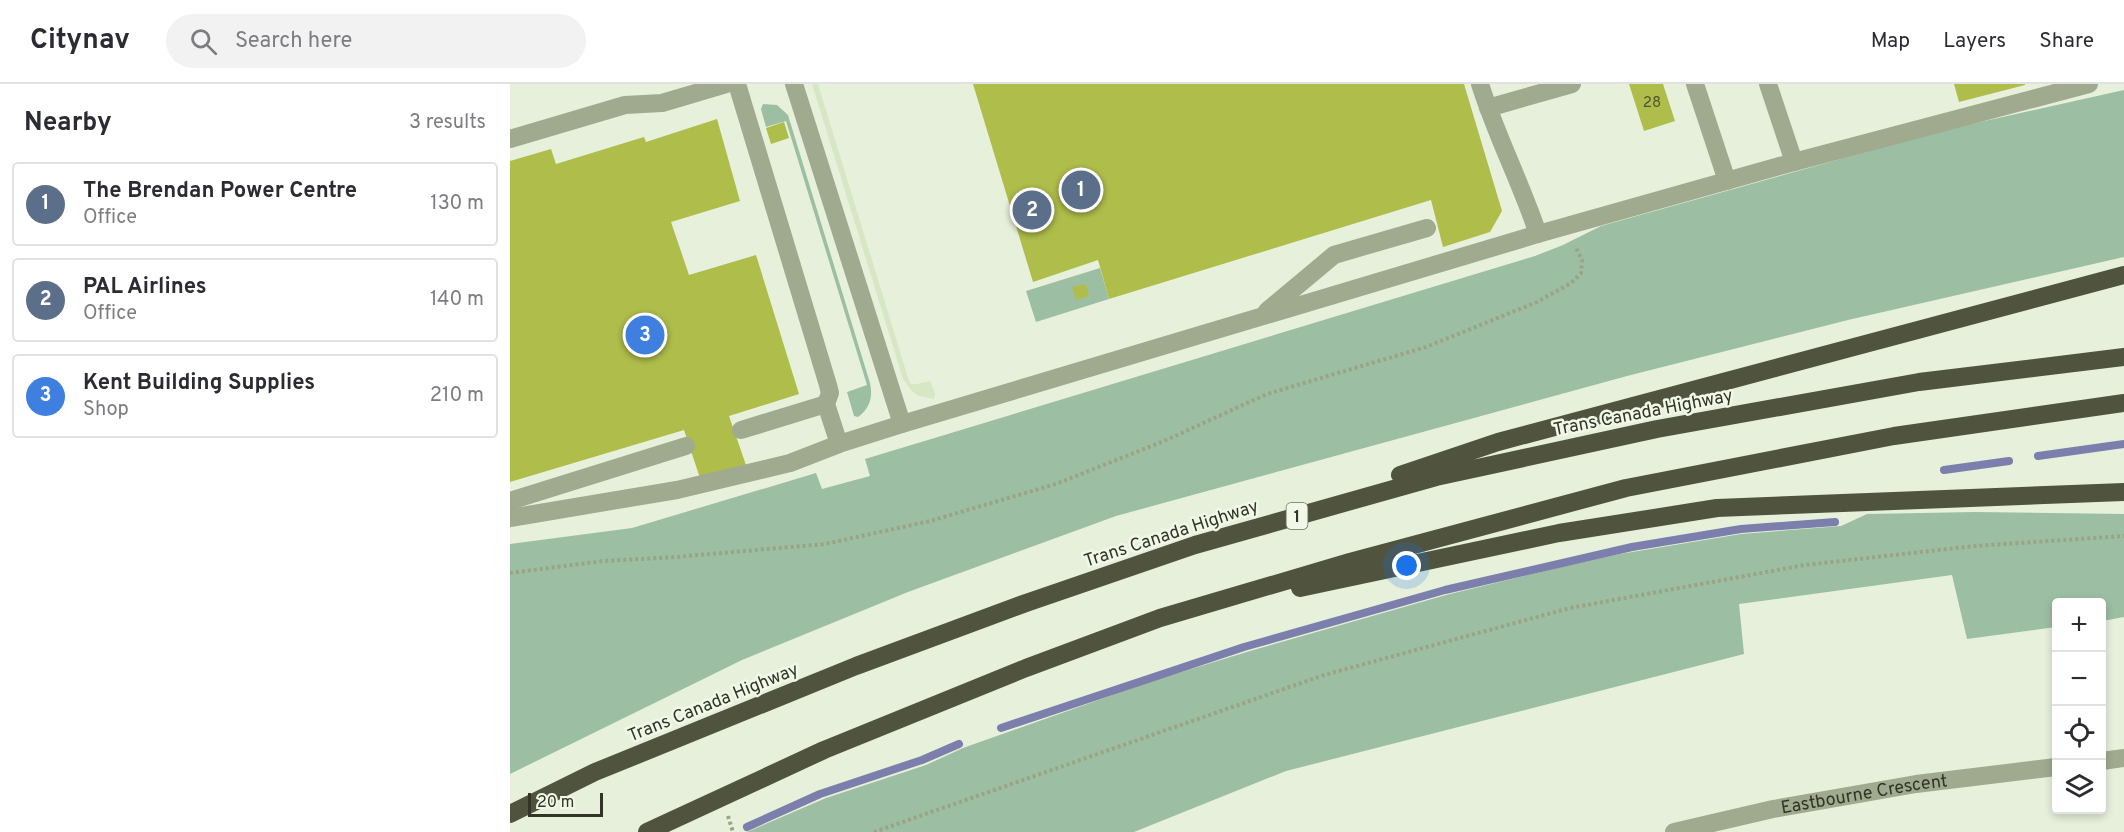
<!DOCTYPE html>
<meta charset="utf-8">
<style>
:root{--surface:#fff;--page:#f2f2f3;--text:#2b2b33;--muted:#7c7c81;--line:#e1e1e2;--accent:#202353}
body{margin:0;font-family:Overpass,sans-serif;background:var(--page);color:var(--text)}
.controls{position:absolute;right:18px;bottom:18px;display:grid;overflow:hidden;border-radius:6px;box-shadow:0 3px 9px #0003}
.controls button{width:54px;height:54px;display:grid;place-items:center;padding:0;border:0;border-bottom:2px solid var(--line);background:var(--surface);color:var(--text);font:30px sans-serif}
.scale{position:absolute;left:18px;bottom:15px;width:75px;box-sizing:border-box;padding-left:6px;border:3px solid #323428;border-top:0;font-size:16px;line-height:21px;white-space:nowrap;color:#323428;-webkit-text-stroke:4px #f1f8e7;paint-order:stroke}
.you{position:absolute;left:897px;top:482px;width:21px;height:21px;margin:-15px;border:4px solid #fff;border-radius:50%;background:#1a73e8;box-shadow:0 0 0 9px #1a73e833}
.badge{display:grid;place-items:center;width:39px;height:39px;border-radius:50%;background:var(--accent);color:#fff;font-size:20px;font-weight:700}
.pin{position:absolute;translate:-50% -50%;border:3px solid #fff;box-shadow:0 2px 6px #0006}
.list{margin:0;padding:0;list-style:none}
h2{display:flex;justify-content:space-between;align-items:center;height:78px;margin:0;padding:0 24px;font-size:26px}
h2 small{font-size:20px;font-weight:400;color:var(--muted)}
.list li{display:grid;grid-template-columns:39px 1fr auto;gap:18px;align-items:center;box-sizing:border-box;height:84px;margin:0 12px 12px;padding:0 12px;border:2px solid var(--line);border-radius:6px}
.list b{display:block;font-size:22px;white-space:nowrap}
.list p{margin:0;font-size:20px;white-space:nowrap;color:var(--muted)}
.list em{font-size:20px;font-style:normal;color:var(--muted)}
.icon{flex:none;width:33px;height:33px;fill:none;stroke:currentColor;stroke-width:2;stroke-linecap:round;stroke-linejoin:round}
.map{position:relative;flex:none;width:1614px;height:748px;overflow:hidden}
header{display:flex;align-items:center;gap:36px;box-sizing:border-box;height:84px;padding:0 30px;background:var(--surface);border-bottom:2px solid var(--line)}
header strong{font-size:28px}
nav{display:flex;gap:33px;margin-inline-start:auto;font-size:21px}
.search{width:420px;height:54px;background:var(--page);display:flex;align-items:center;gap:15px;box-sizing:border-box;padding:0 21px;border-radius:33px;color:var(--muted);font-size:22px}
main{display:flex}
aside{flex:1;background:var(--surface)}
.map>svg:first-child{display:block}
.green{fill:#9cbea3}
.plaza{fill:#d7e7c3}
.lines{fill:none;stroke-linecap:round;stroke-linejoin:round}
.stream{stroke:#7c7fab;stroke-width:8}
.building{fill:#afbd4b}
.path{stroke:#9aa485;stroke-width:4;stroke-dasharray:3 3;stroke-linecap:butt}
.minor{stroke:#a0aa8e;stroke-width:18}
.highway{stroke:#50543f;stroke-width:18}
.labels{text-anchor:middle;stroke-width:5;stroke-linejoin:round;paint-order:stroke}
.number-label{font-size:15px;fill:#515631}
.shield{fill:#f1f8e7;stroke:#6b6f61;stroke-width:1.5}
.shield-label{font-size:16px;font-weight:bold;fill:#323428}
.street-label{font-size:18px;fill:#323428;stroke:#f1f8e7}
</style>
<header>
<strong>Citynav</strong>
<div class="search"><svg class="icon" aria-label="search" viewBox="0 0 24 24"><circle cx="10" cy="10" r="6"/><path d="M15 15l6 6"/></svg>Search here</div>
<nav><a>Map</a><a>Layers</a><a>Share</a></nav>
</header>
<main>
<aside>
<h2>Nearby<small>3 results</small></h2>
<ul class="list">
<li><span class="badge" style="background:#5c6f8a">1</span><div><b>The Brendan Power Centre</b><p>Office</p></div><em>130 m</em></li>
<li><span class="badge" style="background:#5c6f8a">2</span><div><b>PAL Airlines</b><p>Office</p></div><em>140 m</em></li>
<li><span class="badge" style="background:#3f7fe0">3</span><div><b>Kent Building Supplies</b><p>Shop</p></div><em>210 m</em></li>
</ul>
</aside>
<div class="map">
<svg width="1614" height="748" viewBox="0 0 1614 748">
<rect width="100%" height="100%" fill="#e7f0db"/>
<!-- green -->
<path class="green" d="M1614 6V173L1338 236 1117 292 606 432 398 508 232 576 0 690V460L122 444 306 389 312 405 360 392 355 375 1025 172 1053 161 1091 142 1434 46Z
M253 20 267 21 278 31 360 299C363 313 360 324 348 333L344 332 337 308 357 301 276 37 256 43 251 25Z
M590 184 599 215 526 238 516 207Z
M1465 428 1614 430V533L1592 537V518H1546V543L1457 555 1442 491 1229 520 1234 570 776 687 624 748H237L316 714 416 681 453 664 642 597 740 567 936 511 1047 484 1110 470 1231 450 1331 442 1357 430Z"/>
<!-- plaza -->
<path class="plaza" d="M302 0H308L399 297 401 300H407L420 297 425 310 424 315 409 312 403 308 393 295Z"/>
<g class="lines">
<!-- stream -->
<path class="stream" d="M1528 372 1614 360
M1434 386 1499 377
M491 644 734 563 935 506 1122 463 1231 445 1325 438
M237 743 310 710 412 676 449 660"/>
</g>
<!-- building -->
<path class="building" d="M463 0H954L992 127 980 148 933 163 921 116 599 215 588 176 523 198Z
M1119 0H1153L1165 37 1134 47Z
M1444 0H1515V1L1449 18Z
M207 35 230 117 161 138 179 191 246 171 289 310 219 332 236 381 190 394 174 346 0 398V77L41 65 46 80 134 53 136 58Z
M274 38 279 54 261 60 256 44Z
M576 200 579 212 566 216 562 203Z"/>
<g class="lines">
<!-- path -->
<path class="path" d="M0 489 93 477 166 473 315 460 420 437 546 400 654 357 757 310 916 263 1027 218 1061 199 1071 189 1072 176 1065 162
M218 732 223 748
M364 748 814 591 1060 524 1295 481 1464 462 1614 452"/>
<!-- minor -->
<g class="minor">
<path d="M227 0 318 301 320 309 316 320 329 360"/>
<path d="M284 0 392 340"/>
<path d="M970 0C986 51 1011 99 1028 150"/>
<path d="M1185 0 1217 97"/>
<path d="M1258 0 1284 78"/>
<path d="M978 24 1062 0"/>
<path d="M0 55 115 21 152 19 216 0"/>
<path d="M757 227 824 171 917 144"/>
<path d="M231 346 316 320"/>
<path d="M0 417 176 362"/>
<path d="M0 434 167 406 280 379 329 360 392 340 1028 150 1284 78 1579 0"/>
<path d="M1592 677 1614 674"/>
<path id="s1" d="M1164 748 1263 725 1406 700 1546 683"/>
</g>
<!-- highway -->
<path class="highway" d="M890 391 988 358 1614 191
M790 504 1049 449 1207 424 1614 408
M0 730 85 688 346 582 516 519 685 461 926 393 1147 345 1409 298 1614 273
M137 748 314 666 516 584 650 534 840 478 1116 404 1384 352 1614 319"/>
</g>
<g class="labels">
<!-- number labels -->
<g class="number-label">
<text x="1142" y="23">28</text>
</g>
<!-- shield labels -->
<rect class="shield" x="776.5" y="419" width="21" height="26" rx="4.5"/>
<g class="shield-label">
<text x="787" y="438">1</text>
</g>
<!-- street labels -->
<g class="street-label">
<text transform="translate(1133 328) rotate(-11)" y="6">Trans Canada Highway</text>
<text transform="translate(661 449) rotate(-18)" y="6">Trans Canada Highway</text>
<text transform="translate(203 618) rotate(-22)" y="6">Trans Canada Highway</text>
<text dy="6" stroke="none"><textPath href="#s1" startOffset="194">Eastbourne Crescent</textPath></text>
</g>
</g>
</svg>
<div class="controls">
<button>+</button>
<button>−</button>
<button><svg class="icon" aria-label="locate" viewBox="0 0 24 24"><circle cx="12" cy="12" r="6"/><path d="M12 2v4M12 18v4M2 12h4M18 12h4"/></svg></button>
<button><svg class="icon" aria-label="layers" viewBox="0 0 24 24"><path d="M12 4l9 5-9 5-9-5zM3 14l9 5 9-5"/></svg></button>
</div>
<div class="scale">20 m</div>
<div class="you"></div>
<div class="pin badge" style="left:571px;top:106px;background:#5c6f8a">1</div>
<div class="pin badge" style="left:522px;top:126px;background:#5c6f8a">2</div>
<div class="pin badge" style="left:135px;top:251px;background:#3f7fe0">3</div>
</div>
</main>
